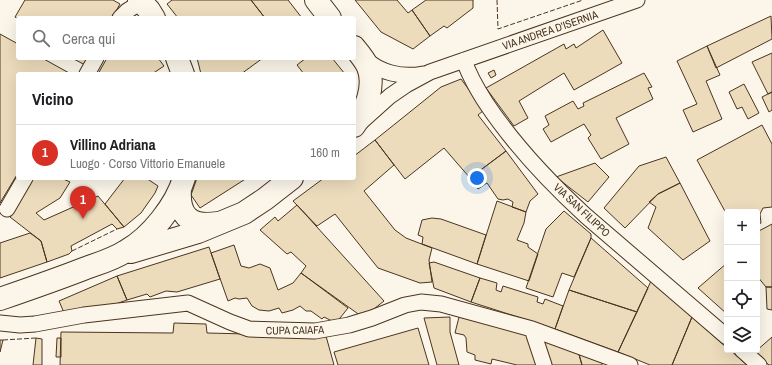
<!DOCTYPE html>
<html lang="it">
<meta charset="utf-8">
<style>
:root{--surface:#fff;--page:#f6f6f6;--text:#202124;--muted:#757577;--line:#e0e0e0;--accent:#d93025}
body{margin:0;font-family:"Archivo Narrow",sans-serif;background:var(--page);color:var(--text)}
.controls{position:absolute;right:12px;bottom:12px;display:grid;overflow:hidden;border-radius:4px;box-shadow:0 4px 16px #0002}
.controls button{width:36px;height:36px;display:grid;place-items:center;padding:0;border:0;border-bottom:1px solid var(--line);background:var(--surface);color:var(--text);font:20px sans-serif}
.you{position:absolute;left:477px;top:178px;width:14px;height:14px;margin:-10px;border:3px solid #fff;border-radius:50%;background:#1a73e8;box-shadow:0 0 0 6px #1a73e833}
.badge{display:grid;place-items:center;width:26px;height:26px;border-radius:50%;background:var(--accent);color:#fff;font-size:13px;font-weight:700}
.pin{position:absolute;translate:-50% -33px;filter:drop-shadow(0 1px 2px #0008)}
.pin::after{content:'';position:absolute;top:21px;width:14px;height:12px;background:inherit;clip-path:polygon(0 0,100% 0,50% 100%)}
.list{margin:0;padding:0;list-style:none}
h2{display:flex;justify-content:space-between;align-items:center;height:52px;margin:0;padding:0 16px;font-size:17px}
h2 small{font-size:13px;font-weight:400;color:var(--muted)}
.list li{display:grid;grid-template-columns:26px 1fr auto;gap:12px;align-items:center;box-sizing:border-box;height:56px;padding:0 16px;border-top:1px solid var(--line)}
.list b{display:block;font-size:15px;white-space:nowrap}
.list p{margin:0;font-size:13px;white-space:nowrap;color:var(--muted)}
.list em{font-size:13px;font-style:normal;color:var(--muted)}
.icon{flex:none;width:22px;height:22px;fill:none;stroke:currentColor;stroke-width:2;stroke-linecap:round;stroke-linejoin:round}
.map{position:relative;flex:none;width:772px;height:365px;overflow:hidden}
.search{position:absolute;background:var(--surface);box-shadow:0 4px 16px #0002;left:16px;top:16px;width:340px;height:44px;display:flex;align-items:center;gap:10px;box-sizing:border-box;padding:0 14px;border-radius:4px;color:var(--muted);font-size:15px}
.panel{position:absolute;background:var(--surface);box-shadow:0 4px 16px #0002;left:16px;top:72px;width:340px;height:108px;border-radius:4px}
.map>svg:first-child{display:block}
.building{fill:#ecdcbc;stroke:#4a3520}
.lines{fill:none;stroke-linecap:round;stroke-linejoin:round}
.street-casing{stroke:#4a3520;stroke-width:17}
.secondary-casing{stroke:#4a3520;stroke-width:24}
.street{stroke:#fbf6e9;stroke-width:15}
.secondary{stroke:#fbf6e9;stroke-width:22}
.fence{stroke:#4a3520;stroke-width:1;stroke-dasharray:5 2;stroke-linecap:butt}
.labels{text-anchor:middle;stroke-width:3;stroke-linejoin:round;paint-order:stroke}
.street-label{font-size:11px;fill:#4a3520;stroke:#fbf6e9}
</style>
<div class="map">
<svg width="772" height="365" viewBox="0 0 772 365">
<rect width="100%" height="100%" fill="#fbf6e9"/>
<!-- building -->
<path class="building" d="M25 0H113L120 4 112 18H18V19L15 17Z
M172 0H251L265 18H178L167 4Z
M251 0H288L302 18H265Z
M355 0H397L408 13 412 10 430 36 413 49 381 32Z
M426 0H473V8L447 28 444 26 430 36 412 10Z
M771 16 772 39 716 68 707 46Z
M603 30 622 63 574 90 564 73 519 101 528 118 514 126 486 88 564 44 566 49 574 44 576 48Z
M0 34 18 44V58H42L71 74H18V173L0 203Z
M707 46 720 75 706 81 722 119 693 132 683 110 697 104 677 61Z
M772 53V92L768 94 752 62Z
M72 58H90L85 65Z
M107 58H158L164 66 152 74H98Z
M197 58H263L241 74H201Z
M306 58H332L345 74H304L297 65Z
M494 70 496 75 491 78 488 73Z
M644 73 652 87 648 88 653 99 616 118 629 144 601 159 588 138 591 135 584 124 551 142 543 129 549 125 545 116 573 101 578 109 584 106 583 103Z
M461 79 484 110 478 115 506 151 470 178 444 148 405 179 375 140 441 87Z
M744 84 759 113 748 119 742 107 737 109 729 92Z
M772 92V110L769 112 762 97Z
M762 125 772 144V207L763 208 760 214 761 223 757 225V212H727V215L697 160Z
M375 140 394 165 364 191 395 230 406 238 432 248 429 260 432 282 420 283 378 268 335 214 317 226 293 201 324 178H354V156Z
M506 151 538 194 530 201 526 212 512 207 513 202 508 199 503 200 498 199 487 183 478 189 470 178Z
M666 157 680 183 658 194 625 228 604 208 639 166Z
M595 163 609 177 588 202 556 177Z
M33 178H61L70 182 60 198 36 213 44 220 98 196 124 227 117 229 112 224 71 246 72 251 69 254 47 262 41 241 10 217Z
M125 178H146L158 186 155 193 141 213 124 227 105 204Z
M197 178H247L200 208 191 195Z
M680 183 710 241 683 260 648 228 656 207 649 202 658 194Z
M497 201 526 212 524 223 517 240 528 244V247L538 254 529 281 477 264Z
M297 205 384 301 370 312 361 316 301 273 306 266 291 252 287 254 260 230 275 217 278 221Z
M564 211 591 234V238L574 277 562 273 553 297 526 288 546 229Z
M432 218 441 219 486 235 477 264 422 244 423 237 418 235 422 220Z
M772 224V287H766L757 276V232Z
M30 233 41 241 47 262 0 278V243Z
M591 238 648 288 637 312 569 290Z
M234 245 241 266 249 268 260 264 270 268 278 290 293 283 301 273 348 308 336 323 324 317 322 319 311 311H306L300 306 293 310 282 313 279 308 269 311 259 310 252 306 247 298 239 299 235 298 228 301 211 253Z
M209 247 220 279 177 292 166 291 150 297 147 294 127 300 117 276Z
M434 262 480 278 471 302 434 288 429 263Z
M727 263V314L698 288Z
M117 276 127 300 110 306 86 311 83 307 65 315 59 301Z
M480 278 497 283 496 290 501 292 503 286 538 297 537 302 543 304 545 299 563 306 555 329 471 302Z
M651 281 692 317 672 365H650L618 352Z
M766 287H772V310L767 309Z
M569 290 637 312 618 352 555 329Z
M450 317V332L459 365H437L424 318Z
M459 317 529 334 537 365H517L492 359 491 364 475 360V355L467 352 466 338 464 335 455 333Z
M692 317 727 348V350H730L747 365H672Z
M174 323 206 324 207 333 326 336 334 365H60L61 332 173 333Z
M418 328 429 365H338L334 352Z
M772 337V365H769L755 352Z
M36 338 42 339V365H33Z
M57 338H61V357H56Z
M542 338 578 351 582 365H551Z
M0 340H3L0 352Z
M578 351 602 359V365H582Z"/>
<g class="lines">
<defs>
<path id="street" d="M120 18 127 11 141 2
M364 58C380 73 402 78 423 74
M464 60C469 76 477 89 486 103 514 145 549 182 586 216L727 337
M87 74 96 58
M361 122 390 96 406 85 430 72 637 0
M7 209 25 178
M0 323 20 325 35 324 84 315 188 303 230 322 249 329 315 331 349 325 372 318 405 305 421 302 441 304 532 329 630 365
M532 329 544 365
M742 350 759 365"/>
<path id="secondary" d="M139 0 149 10 154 18
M316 0 330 18
M354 47C359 53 365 60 368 67 376 87 365 111 354 126
M177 58 183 74
M180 189C178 217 191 227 218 223
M131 252 198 232 244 213 265 199 292 178
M0 299C29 289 58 279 86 268 100 263 114 259 126 251 151 237 176 205 184 178"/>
</defs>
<!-- street casing -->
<use href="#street" class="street-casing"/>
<!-- secondary casing -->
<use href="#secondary" class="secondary-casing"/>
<!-- street -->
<use href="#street" class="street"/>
<!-- secondary -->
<use href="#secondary" class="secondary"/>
<!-- fence -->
<path class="fence" d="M497 0 498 29 583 0
M72 251 117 229
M3 340 36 338"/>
</g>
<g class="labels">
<!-- street labels -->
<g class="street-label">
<text transform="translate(550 30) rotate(-19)" y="4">VIA ANDREA D'ISERNIA</text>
<text transform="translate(582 210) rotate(43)" y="4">VIA SAN FILIPPO</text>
<text transform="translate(295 330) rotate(-1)" y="4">CUPA CAIAFA</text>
</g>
</g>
</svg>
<div class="controls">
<button>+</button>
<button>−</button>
<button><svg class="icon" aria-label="locate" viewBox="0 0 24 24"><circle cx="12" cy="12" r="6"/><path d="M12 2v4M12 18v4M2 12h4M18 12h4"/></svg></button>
<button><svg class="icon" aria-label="layers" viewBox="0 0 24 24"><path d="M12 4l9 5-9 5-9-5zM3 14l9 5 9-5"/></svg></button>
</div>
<div class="you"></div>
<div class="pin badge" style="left:83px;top:219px">1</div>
<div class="search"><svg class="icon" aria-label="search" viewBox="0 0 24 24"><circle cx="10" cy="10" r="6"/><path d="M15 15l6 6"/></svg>Cerca qui</div>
<section class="panel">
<h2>Vicino<small></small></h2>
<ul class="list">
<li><span class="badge">1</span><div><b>Villino Adriana</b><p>Luogo · Corso Vittorio Emanuele</p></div><em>160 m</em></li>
</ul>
</section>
</div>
